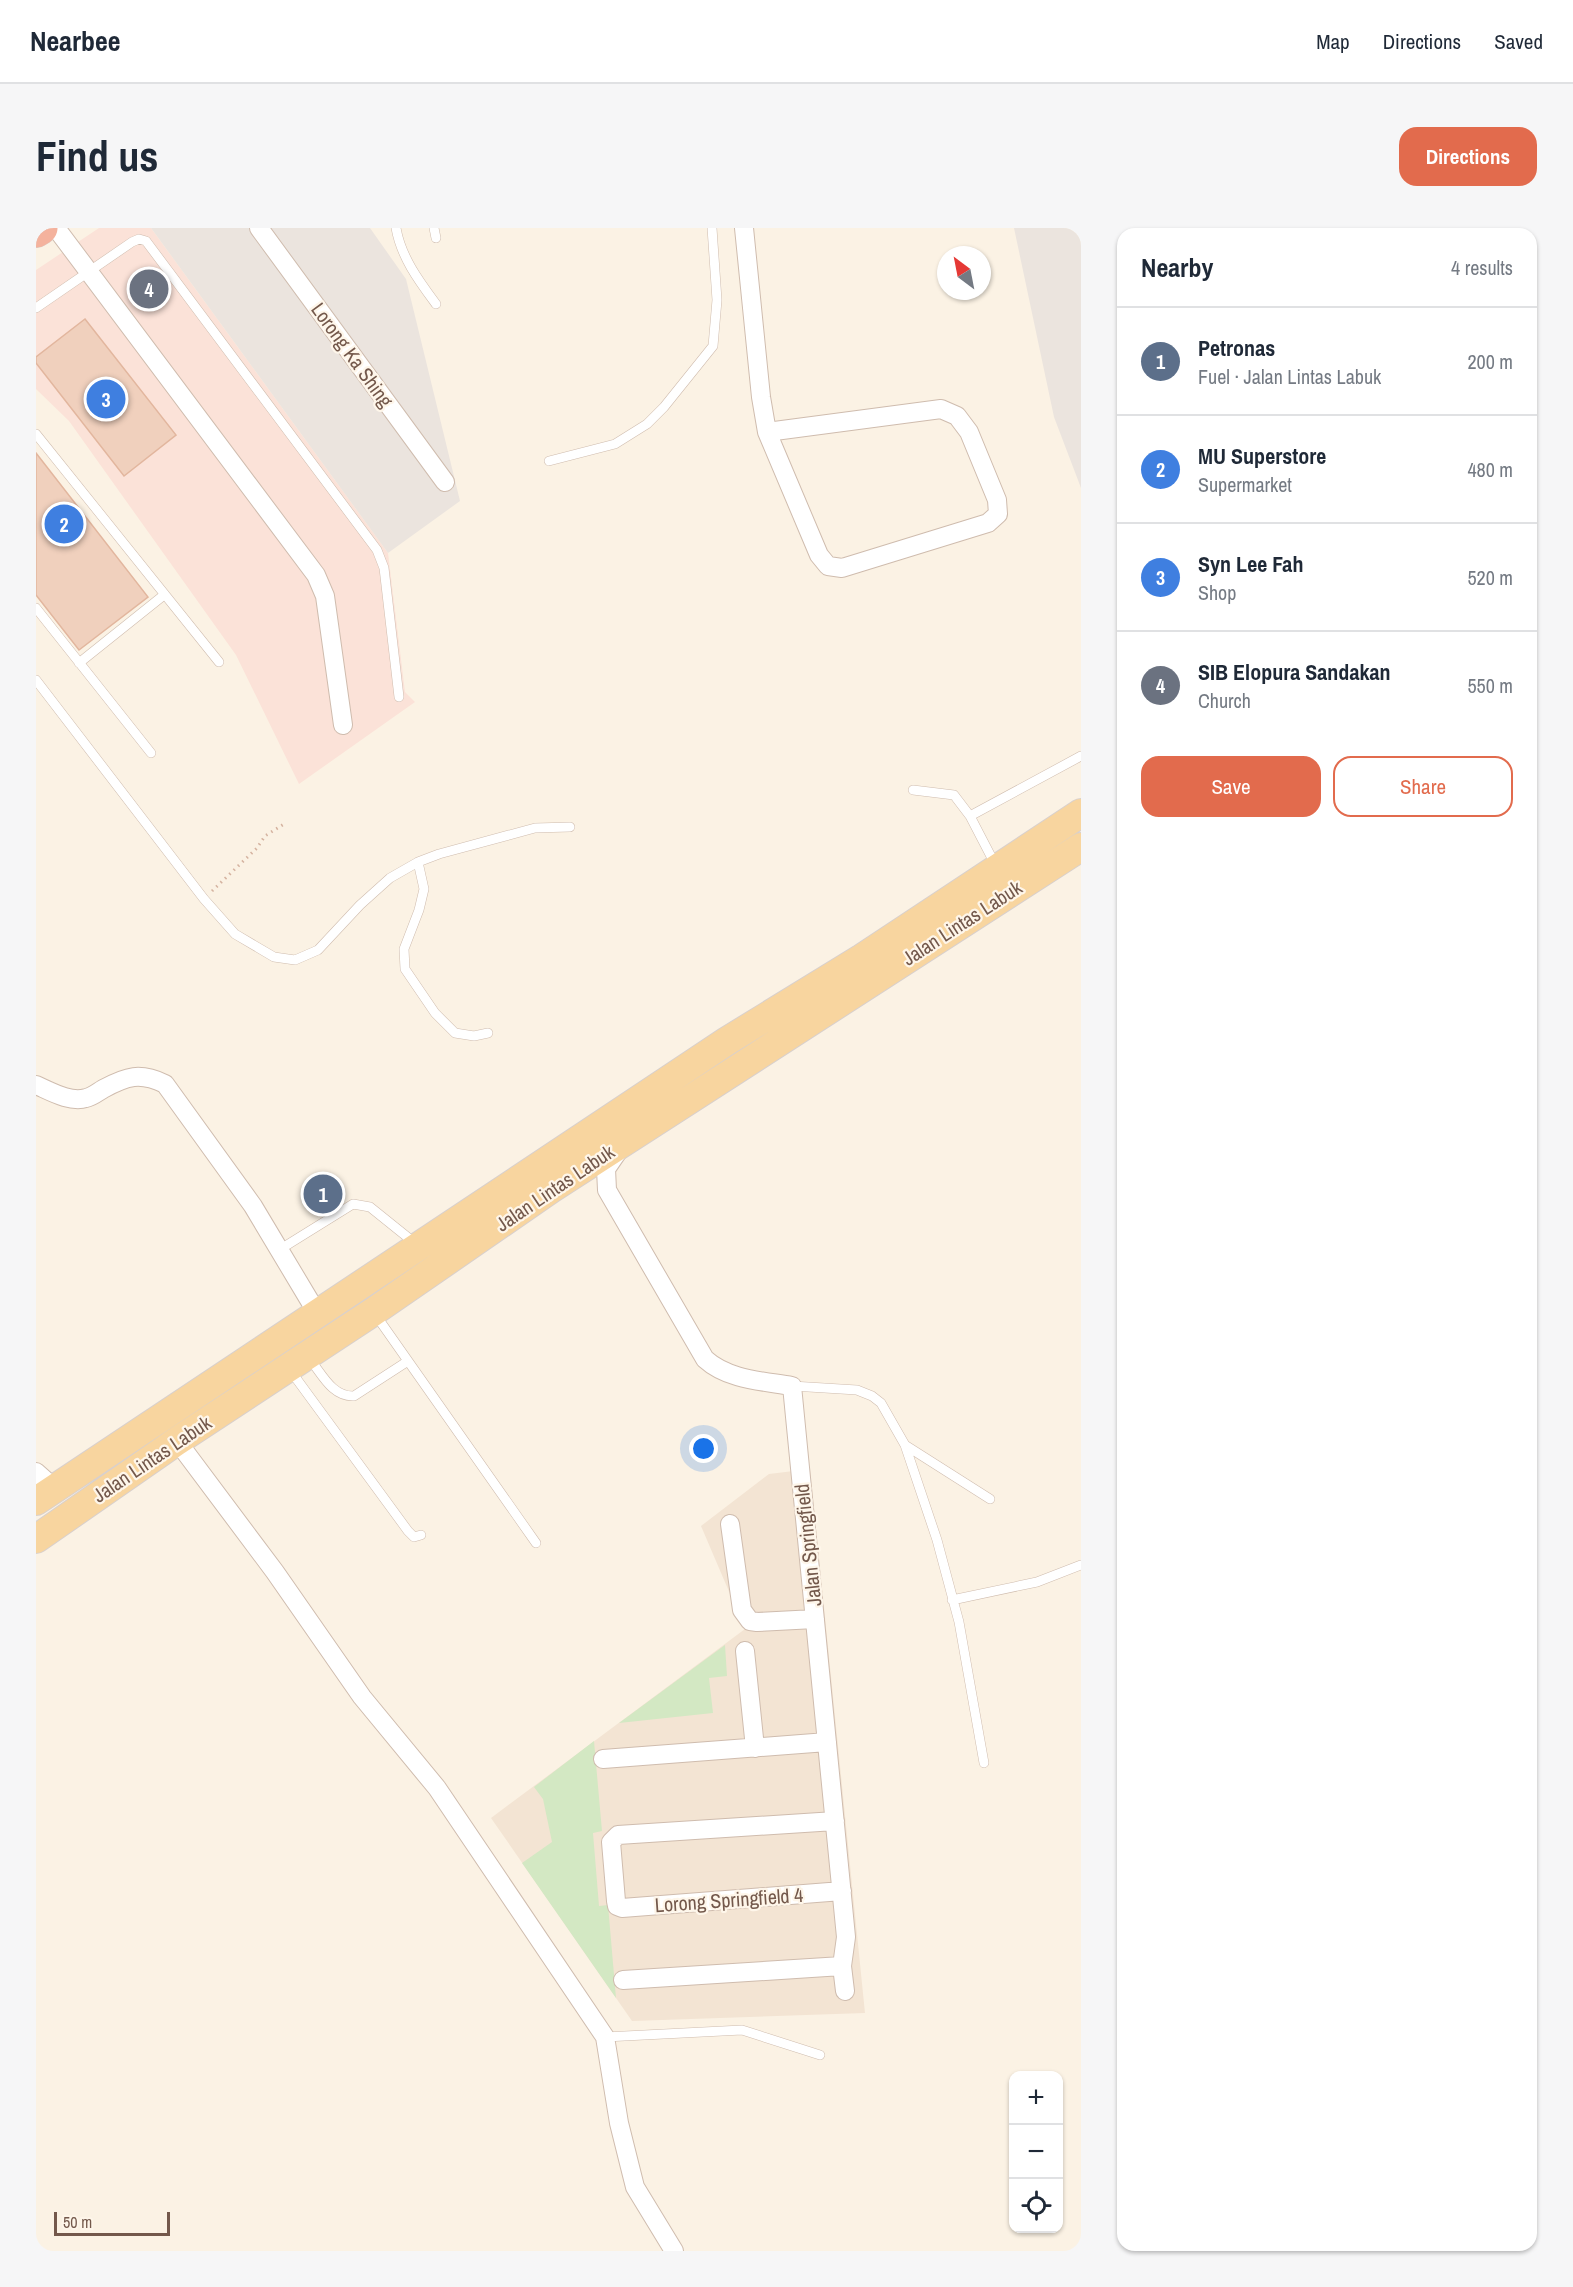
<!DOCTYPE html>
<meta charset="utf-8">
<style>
:root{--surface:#fff;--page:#f6f6f7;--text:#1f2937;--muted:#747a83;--line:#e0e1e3;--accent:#e26b4d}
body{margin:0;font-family:"Archivo Narrow",sans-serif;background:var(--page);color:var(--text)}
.controls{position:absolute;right:18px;bottom:18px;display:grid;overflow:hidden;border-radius:12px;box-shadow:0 2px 4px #0004}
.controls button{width:54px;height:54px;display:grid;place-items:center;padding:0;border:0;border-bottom:2px solid var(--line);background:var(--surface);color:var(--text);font:30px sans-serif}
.compass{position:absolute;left:901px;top:18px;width:54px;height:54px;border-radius:50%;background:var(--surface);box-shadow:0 2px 4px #0004;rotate:328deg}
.scale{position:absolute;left:18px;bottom:15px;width:116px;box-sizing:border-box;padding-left:6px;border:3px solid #73584b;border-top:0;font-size:16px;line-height:21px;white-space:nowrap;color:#73584b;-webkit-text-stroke:4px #fef6ea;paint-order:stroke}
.you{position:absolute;left:668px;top:1221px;width:21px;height:21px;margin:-15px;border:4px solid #fff;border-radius:50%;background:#1a73e8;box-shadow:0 0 0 9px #1a73e833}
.badge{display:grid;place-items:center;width:39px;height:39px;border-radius:50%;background:var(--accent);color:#fff;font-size:20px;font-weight:700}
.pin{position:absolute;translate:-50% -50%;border:3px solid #fff;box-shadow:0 2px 6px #0006}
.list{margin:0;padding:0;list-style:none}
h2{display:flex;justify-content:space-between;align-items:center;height:78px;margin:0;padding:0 24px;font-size:26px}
h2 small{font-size:20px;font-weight:400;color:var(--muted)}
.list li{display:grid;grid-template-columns:39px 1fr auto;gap:18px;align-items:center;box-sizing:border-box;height:108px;padding:0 24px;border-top:2px solid var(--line)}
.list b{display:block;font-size:22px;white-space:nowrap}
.list p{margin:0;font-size:20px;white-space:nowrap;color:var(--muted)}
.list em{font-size:20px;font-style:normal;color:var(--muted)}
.actions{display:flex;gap:12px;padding:18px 24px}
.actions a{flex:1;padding:14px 0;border:2px solid var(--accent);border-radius:18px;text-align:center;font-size:21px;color:var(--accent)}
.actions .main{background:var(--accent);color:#fff}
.icon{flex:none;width:33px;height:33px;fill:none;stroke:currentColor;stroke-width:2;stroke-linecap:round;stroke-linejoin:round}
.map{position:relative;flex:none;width:1045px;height:2023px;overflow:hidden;border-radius:18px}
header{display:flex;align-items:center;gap:36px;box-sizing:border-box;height:84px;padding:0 30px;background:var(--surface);border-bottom:2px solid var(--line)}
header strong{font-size:28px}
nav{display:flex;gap:33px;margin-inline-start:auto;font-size:21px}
.intro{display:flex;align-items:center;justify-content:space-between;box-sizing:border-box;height:144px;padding:0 36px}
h1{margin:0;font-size:42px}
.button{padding:15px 27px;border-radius:18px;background:var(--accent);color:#fff;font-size:21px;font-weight:700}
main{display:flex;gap:36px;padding:0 36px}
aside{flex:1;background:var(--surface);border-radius:18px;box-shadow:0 2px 4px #0004}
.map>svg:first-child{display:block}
.residential{fill:#f3e4d3}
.commercial{fill:#fbe2d8}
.industrial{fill:#ebe4de}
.green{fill:#d3e8c3}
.building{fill:#f0d0bd;stroke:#e2b69e;stroke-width:1.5}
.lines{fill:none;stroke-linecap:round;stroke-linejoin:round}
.lane-casing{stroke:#cfbcae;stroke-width:10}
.street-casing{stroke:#cfbcae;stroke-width:20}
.primary-casing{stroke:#d8d0cd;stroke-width:30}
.highway-casing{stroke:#d8d0cd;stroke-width:34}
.path{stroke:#d5b3a0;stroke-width:3;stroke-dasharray:1.5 4.5;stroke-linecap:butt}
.lane{stroke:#fff;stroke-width:9}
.street{stroke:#fff;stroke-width:18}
.primary{stroke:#f8d59f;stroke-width:28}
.highway{stroke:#f4b29d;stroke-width:33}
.labels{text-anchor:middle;stroke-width:4.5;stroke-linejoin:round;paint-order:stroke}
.street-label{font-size:20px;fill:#73584b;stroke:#fef6ea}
</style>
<header>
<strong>Nearbee</strong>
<nav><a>Map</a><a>Directions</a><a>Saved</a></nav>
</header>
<div class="intro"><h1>Find us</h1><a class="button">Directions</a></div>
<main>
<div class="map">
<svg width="1045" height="2023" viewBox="0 0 1045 2023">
<rect width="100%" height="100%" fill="#fbf2e4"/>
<!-- residential -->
<path class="residential" d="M774 1241 829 1785 596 1793 455 1590 709 1401 665 1298 733 1246Z"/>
<!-- commercial -->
<path class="commercial" d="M63 0H115L352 325 369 464 379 474 263 556 200 427 33 193 0 161V42Z"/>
<!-- industrial -->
<path class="industrial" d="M115 0H334L370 51 424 273 352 325Z
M978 0H1045V260L1018 189Z"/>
<!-- green -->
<path class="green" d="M689 1417 691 1448 673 1450 677 1485 583 1495Z
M558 1513 566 1603 557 1605 563 1678 572 1677 580 1770 486 1635 516 1614 507 1571 498 1559Z"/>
<!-- building -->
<path class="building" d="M49 91 140 207 88 248 0 135V129Z
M0 225 112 369 43 422 0 367Z"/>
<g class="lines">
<defs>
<path id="lane" d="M360 0C365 29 383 53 400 76
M398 0 400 10
M0 80 96 14 103 11 110 13 341 322 348 340 363 469
M0 206 183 434
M513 233 579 216 611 196 628 179 677 118 681 72 676 0
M0 380 115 525
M43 435 128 367
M0 452 168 671 199 706 238 729 259 732 282 722 324 677 354 650 382 634 403 626 499 600 534 599
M877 562 918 567 934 588 960 638
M934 588 1045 528
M382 634 388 661 383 682 368 721 369 741 399 785 419 805 438 808 452 805
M243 1022 317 976 334 979 380 1016
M339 1086 500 1315
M273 1130C286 1146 296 1169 318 1168L372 1133
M254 1142 372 1303 378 1309 385 1307
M756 1158 821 1162 836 1168 845 1175 869 1217 901 1312 923 1394 948 1535
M869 1217 954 1271
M916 1372 1001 1354 1045 1337
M569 1809 706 1802 784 1827"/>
<path id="street" d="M20 0 280 347 289 368 307 497
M223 0 409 254
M708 0 725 169 731 204 783 327 792 338 806 340 952 295 962 286 961 272 933 204 921 188 905 181 731 204
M0 857C14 863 34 875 50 870 56 869 62 864 67 861 91 848 104 844 129 856L217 978 281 1085
M583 922 570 941 571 962 669 1131C692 1152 727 1153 756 1158L810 1709 806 1738 809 1763
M141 1213 239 1344 326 1469 401 1560 569 1809 583 1895 599 1959 638 2023
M0 1244 18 1260
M694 1296 706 1382 714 1393 721 1394 779 1391
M709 1423 719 1520
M567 1531 791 1514
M799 1593 582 1607 575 1614 580 1673 581 1678 586 1680 806 1663
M587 1752 806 1738"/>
<path id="primary" d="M0 1273 691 813 826 730 1045 585
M0 1311 141 1213 337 1084 515 961 1045 619"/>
<path id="highway" d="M0 3 5 0"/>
</defs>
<!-- lane casing -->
<use href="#lane" class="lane-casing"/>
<!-- street casing -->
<use href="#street" class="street-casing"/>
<!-- primary casing -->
<use href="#primary" class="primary-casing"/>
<!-- highway casing -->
<use href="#highway" class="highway-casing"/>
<!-- path -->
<path class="path" d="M176 663 221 620 229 608 248 596"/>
<!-- lane -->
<use href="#lane" class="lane"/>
<!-- street -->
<use href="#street" class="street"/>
<!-- primary -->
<use href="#primary" class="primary"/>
<!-- highway -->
<use href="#highway" class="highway"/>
</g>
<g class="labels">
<!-- street labels -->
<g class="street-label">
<text transform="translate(316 127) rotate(54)" y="7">Lorong Ka Shing</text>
<text transform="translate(926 695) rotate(-33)" y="7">Jalan Lintas Labuk</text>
<text transform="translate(519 960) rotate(-34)" y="7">Jalan Lintas Labuk</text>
<text transform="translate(116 1231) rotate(-34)" y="7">Jalan Lintas Labuk</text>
<text transform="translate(772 1317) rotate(-96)" y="7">Jalan Springfield</text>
<text transform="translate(693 1672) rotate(-4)" y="7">Lorong Springfield 4</text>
</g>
</g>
</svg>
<div class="controls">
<button>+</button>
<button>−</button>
<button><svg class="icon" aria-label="locate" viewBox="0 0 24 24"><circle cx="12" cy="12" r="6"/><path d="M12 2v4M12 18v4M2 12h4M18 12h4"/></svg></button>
</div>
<svg class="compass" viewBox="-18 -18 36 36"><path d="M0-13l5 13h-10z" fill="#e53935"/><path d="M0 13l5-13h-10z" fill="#747a83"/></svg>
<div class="scale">50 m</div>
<div class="you"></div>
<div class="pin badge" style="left:287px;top:966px;background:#5c6f8a">1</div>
<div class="pin badge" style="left:28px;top:296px;background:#3f7fe0">2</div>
<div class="pin badge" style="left:70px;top:171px;background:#3f7fe0">3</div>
<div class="pin badge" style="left:113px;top:61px;background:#6b7280">4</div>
</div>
<aside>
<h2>Nearby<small>4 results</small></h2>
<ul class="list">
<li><span class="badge" style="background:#5c6f8a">1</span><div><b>Petronas</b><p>Fuel · Jalan Lintas Labuk</p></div><em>200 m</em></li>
<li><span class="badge" style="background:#3f7fe0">2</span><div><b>MU Superstore</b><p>Supermarket</p></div><em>480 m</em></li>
<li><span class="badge" style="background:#3f7fe0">3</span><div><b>Syn Lee Fah</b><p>Shop</p></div><em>520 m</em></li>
<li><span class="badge" style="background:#6b7280">4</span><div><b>SIB Elopura Sandakan</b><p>Church</p></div><em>550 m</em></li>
</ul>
<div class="actions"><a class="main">Save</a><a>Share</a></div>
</aside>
</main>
